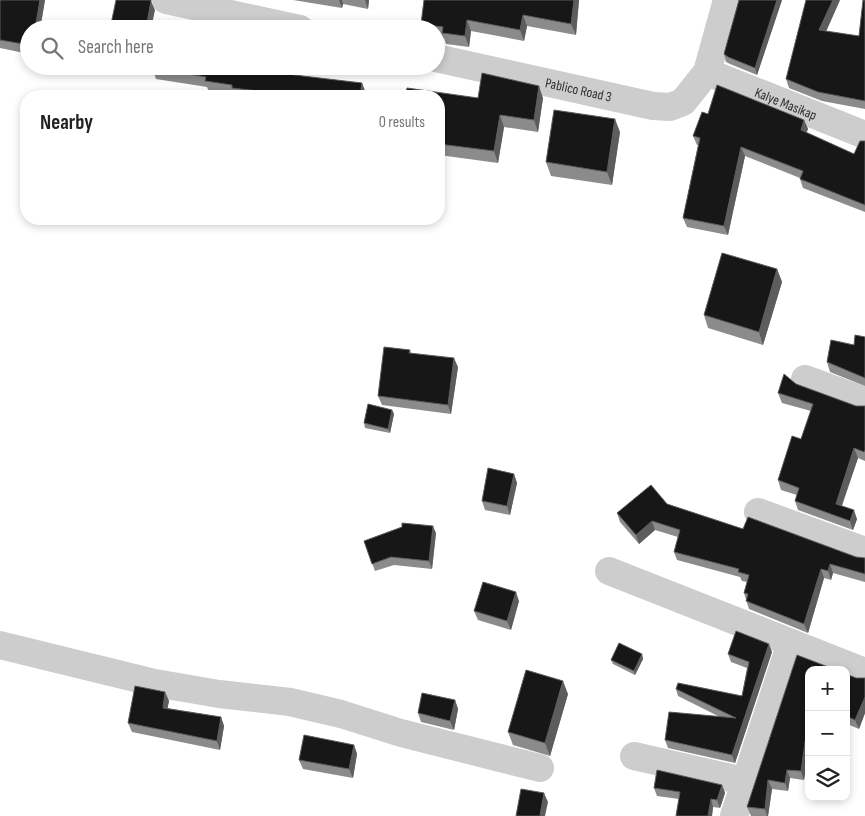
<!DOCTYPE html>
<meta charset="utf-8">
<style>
:root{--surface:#fff;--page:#f6f6f6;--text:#222;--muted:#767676;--line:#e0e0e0}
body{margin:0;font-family:"Sofia Sans Condensed",sans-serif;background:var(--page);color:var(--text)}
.controls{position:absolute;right:15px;bottom:15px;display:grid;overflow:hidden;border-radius:10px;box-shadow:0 2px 8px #0003}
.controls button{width:45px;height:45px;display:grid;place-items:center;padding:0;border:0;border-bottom:1px solid var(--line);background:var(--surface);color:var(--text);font:25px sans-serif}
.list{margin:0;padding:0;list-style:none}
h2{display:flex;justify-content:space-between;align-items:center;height:65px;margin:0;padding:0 20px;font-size:21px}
h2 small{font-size:16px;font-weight:400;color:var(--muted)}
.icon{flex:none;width:28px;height:28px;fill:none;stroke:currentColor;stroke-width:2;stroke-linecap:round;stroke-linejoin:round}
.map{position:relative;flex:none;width:865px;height:816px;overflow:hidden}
.search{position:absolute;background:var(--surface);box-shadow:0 2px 8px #0003;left:20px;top:20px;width:425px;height:55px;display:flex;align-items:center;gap:12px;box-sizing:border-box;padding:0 18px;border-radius:28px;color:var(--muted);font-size:19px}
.panel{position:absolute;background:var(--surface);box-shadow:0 2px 8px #0003;left:20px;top:90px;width:425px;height:135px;border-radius:20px}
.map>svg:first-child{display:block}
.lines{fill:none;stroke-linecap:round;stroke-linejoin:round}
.minor{stroke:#cdcdcd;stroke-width:28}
.wall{fill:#8b8b8b}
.shaded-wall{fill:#5d5d5d}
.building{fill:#171717;stroke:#5d5d5d}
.labels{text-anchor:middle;stroke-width:5;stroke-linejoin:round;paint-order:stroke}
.street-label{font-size:14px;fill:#303030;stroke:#fff}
</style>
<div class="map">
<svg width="865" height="816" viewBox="0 0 865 816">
<rect width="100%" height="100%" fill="#fff"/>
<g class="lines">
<!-- minor -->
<g class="minor">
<path d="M166 0 300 29"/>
<path id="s1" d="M436 58 653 106 670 107 683 102 707 72 727 0"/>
<path id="s2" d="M707 72 865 135"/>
<path d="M805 379 865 401"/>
<path d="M758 512 865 551"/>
<path d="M609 571 865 672"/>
<path d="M0 645 155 683 219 694 290 702 341 714 401 733 540 768"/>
<path d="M634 756 744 781"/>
<path d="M734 816 791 643"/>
</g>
</g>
<!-- wall -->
<path class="wall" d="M0 0H45L41 24 29 29V54L0 48Z
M293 0H369L368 9 343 4 342 8Z
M579 0 576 35 527 26 524 41 471 31 469 47 446 44 444 38 436 37V29H422L421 24Z
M739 0H782L757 75 730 64 726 62 724 54Z
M840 0 826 32 859 36 865 0V109L822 101 789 88 786 79Z
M152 68 299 75 366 93 365 96H235L234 95 209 92 207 87 156 79Z
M439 96 478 98H543L538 132 504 127 498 163 439 155Z
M708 114 804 120 808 129 806 132 854 154 865 141V212L803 188 800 179V178L745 156 728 235 687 227 683 218 698 145H697L693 136Z
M620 132 612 185 551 176 546 162Z
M777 269 782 282 763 345 708 328 704 315Z
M865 337V386L830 372 827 362 854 345Z
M410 350 411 353 458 367 451 414 382 405 378 396Z
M796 384 856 406H865V461L858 458 842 506 857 519 853 530 798 510 795 501 797 495 781 490 778 480 801 439 811 411 782 403 778 393Z
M392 410 394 414 390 433 365 428 364 423Z
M514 474 517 483 510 515 485 510 482 501Z
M667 504 743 529 856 557 865 558V582L833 573 831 580 824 578 808 633 749 609 744 593 747 582 742 581 740 577 677 560 674 552 678 537 655 530 639 544 620 522 617 513Z
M436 533 432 569 394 565 375 571 364 541Z
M519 601 511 630 478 620 474 611Z
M772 652 735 763 668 748 665 740 720 717 678 696 676 689 742 696 747 668 731 662 728 654Z
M642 654 643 659 635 675 613 664 611 660Z
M809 670V746L804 780 790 778 788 791 772 789 768 816H751L747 807Z
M846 674 856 678H865V713L859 729 847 724 846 725Z
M165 692 169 701 167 708 221 717 224 726 220 750 132 732 128 723Z
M568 694 550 756 513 745 508 732Z
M455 700 458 709 454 730 421 722 418 713Z
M354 745 357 754 353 778 303 769 299 760Z
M722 785 725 793 720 808 713 807 712 816H676L679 799 657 796 654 788Z"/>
<!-- shaded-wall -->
<path class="shaded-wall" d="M40 0H45L40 29 36 23Z
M339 0H342L343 4 342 8Z
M365 0H369L368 9Z
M574 0H579L576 35 571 24Z
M777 0H782L757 75 755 68Z
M833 0H840L822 40 819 30Z
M151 1 155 10 151 29H146Z
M523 15 527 26 524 41 520 30Z
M467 20 471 31 469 47 465 36Z
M295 66H300L298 85 294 75Z
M362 83 366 93 365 96H360Z
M539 86 543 98 538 132 534 120Z
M500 115 504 127 498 163 494 151Z
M615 119 620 132 612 185 607 172Z
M804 120 808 129 804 139 801 130Z
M741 147 745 156 728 235 724 226Z
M777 269 782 282 763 345 759 332Z
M454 358 458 367 451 414 448 405Z
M392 410 394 414 390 433 388 429Z
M854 448 858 458 839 513 836 504Z
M514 474 517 483 510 515 507 506Z
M854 510 857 519 853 530 850 521Z
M652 521 655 530 639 544 636 535Z
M433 526 436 533 432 569 429 561Z
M830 564 833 573 831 580 828 571Z
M821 569 824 578 808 633 804 624Z
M516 592 519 601 511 630 507 621Z
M769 644 772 652 735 763 732 755Z
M642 654 643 659 635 675 634 671Z
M563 681 568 694 550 756 545 743Z
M165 692 169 701 166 717 163 708Z
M865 697V713L859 729 855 720Z
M455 700 458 709 454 730 450 721Z
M809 714V746L804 780 801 771Z
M221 717 224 726 220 750 217 741Z
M354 745 357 754 353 778 349 769Z
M787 770 790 778 788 791 785 783Z
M768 780 772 789 768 816H767L765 809Z
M722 785 725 793 720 808 717 800Z
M544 793 548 802 545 816H540Z
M711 799 713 807 712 816H708Z"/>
<!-- building -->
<path class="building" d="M0 0H40L36 23 67 29H29V45L0 40Z
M116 0H151V1L146 29H110Z
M424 0H574L571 24 523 15 520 30 467 20 465 36 442 33 443 27 421 24Z
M739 0H777L755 68 728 57 724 54Z
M806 0H833L819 30 859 36 863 0H865V101L818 92 786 79Z
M153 66H295L294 75 362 83 360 96H295V95L232 88V85L205 81 206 77 152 68Z
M482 73 539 86 534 120 500 115 494 151 439 144V96H406L407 88 478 98Z
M717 85 804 120 801 130 854 154 860 141H865V205L800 179 803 171 741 147 724 226 683 218 700 138 693 136 702 112 708 114Z
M554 110 615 119 607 172 546 162Z
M722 253 777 269 759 332 704 315Z
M855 335 865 337V378L827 362 831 340 854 345Z
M384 347 410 350 409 353 454 358 448 405 378 396Z
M784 374 796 384 856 406H865V450L864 452 854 448 836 504 854 510 850 521 795 501 799 488 778 480 792 436 801 439 813 404 778 393Z
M368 404 392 410 388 429 364 423Z
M488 468 514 474 507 506 482 501Z
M651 485 667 504 743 529 748 517 856 557 865 558V574L830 564 828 571 821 569 804 624 746 601 748 594 744 593 749 575 738 572 739 569 674 552 680 530 652 521 636 535 617 513Z
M402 523 433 526 429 561 391 557 372 564 364 541 402 527Z
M483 582 516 592 507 621 474 611Z
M736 631 769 644 732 755 665 740 669 712 736 718 676 689 678 683 742 696 749 662 728 654Z
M619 643 642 654 634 671 611 660Z
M797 655 836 670H809V714L801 771 787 770 785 783 768 780 765 809 747 807Z
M526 670 563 681 545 743 508 732Z
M846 674 856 678H865V697L855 720 846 716Z
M135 686 165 692 163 708 221 717 217 741 128 723Z
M422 693 455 700 450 721 418 713Z
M304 735 354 745 349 769 299 760Z
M657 770 722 785 717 800 711 799 708 816H676L680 792 654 788Z
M521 789 544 793 540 816H516Z"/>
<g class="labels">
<!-- street labels -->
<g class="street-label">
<text dy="5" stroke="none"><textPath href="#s1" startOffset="146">Pablico Road 3</textPath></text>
<text dy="5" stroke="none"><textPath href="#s2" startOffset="85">Kalye Masikap</textPath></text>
</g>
</g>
</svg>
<div class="controls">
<button>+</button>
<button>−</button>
<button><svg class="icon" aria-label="layers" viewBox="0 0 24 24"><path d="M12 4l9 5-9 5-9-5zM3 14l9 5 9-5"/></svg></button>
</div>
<div class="search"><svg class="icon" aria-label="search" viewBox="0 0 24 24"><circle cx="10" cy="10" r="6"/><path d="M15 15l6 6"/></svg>Search here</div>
<section class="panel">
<h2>Nearby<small>0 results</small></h2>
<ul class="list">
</ul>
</section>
</div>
